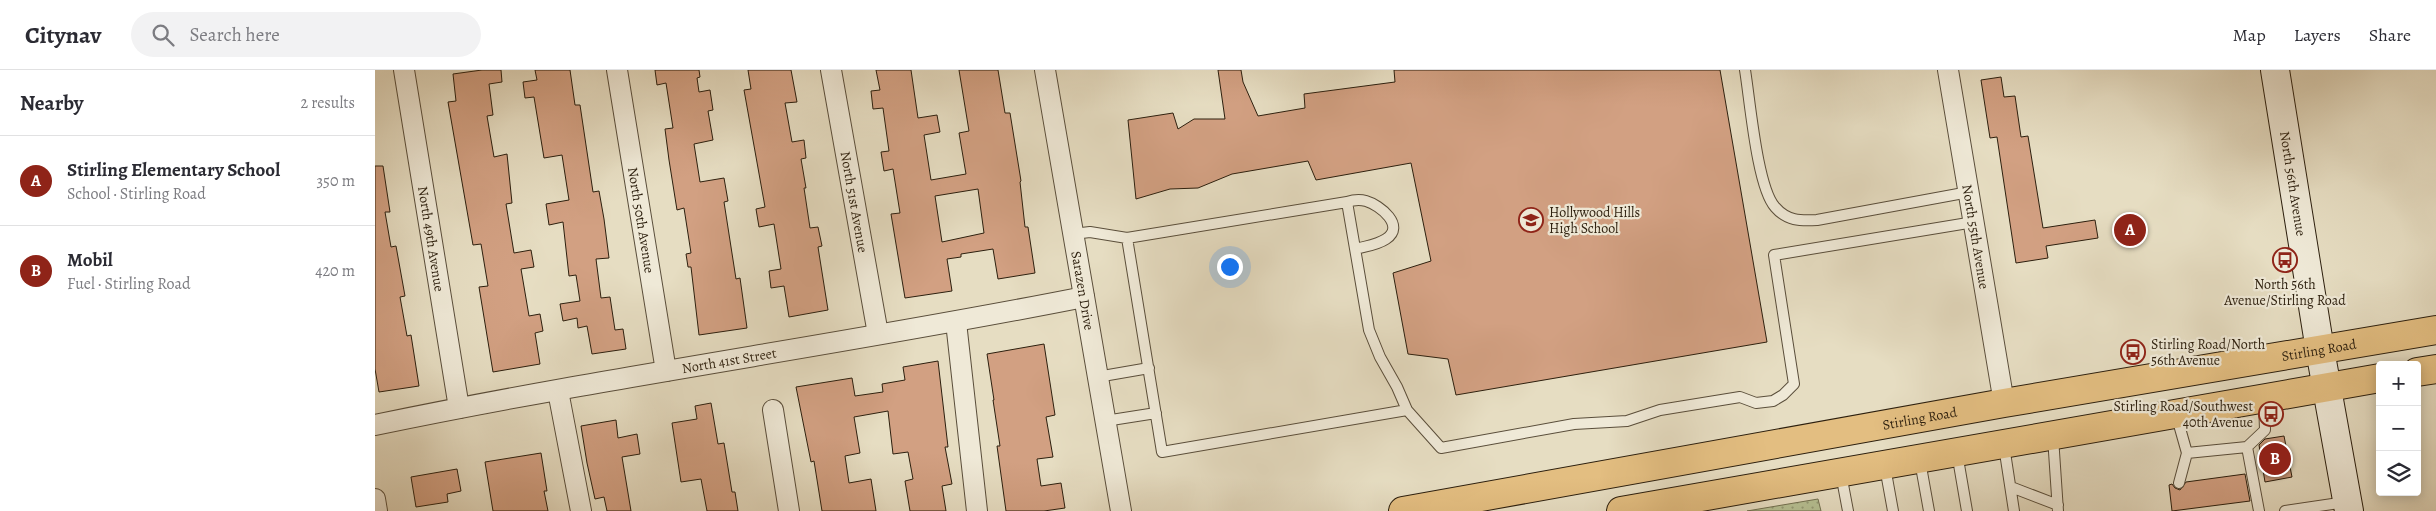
<!DOCTYPE html>
<meta charset="utf-8">
<style>
:root{--surface:#fff;--page:#f2f2f3;--text:#2b2b33;--muted:#7c7c81;--line:#e1e1e2;--accent:#8f2418}
body{margin:0;font-family:Alegreya,serif;background:var(--page);color:var(--text)}
.controls{position:absolute;right:15px;bottom:15px;display:grid;overflow:hidden;border-radius:5px;box-shadow:0 2px 12px #0003}
.controls button{width:45px;height:45px;display:grid;place-items:center;padding:0;border:0;border-bottom:1px solid var(--line);background:var(--surface);color:var(--text);font:25px sans-serif}
.you{position:absolute;left:854px;top:196px;width:18px;height:18px;margin:-12px;border:4px solid #fff;border-radius:50%;background:#1a73e8;box-shadow:0 0 0 8px #1a73e833}
.badge{display:grid;place-items:center;width:32px;height:32px;border-radius:50%;background:var(--accent);color:#fff;font-size:16px;font-weight:700}
.pin{position:absolute;translate:-50% -50%;border:2px solid #fff;box-shadow:0 1px 5px #0006}
.list{margin:0;padding:0;list-style:none}
h2{display:flex;justify-content:space-between;align-items:center;height:65px;margin:0;padding:0 20px;font-size:21px}
h2 small{font-size:16px;font-weight:400;color:var(--muted)}
.list li{display:grid;grid-template-columns:32px 1fr auto;gap:15px;align-items:center;box-sizing:border-box;height:90px;padding:0 20px;border-top:1px solid var(--line)}
.list b{display:block;font-size:19px;white-space:nowrap}
.list p{margin:0;font-size:16px;white-space:nowrap;color:var(--muted)}
.list em{font-size:16px;font-style:normal;color:var(--muted)}
.icon{flex:none;width:28px;height:28px;fill:none;stroke:currentColor;stroke-width:2;stroke-linecap:round;stroke-linejoin:round}
.map{position:relative;flex:none;width:2061px;height:441px;overflow:hidden}
header{display:flex;align-items:center;gap:30px;box-sizing:border-box;height:70px;padding:0 25px;background:var(--surface);border-bottom:1px solid var(--line)}
header strong{font-size:24px}
nav{display:flex;gap:28px;margin-inline-start:auto;font-size:18px}
.search{width:350px;height:45px;background:var(--page);display:flex;align-items:center;gap:12px;box-sizing:border-box;padding:0 18px;border-radius:28px;color:var(--muted);font-size:19px}
main{display:flex}
aside{flex:1;background:var(--surface)}
.map>svg:first-child{display:block}
.grass{fill:url(#grass-dots);stroke:#717050}
.building{fill:#d2a082;stroke:#2c1f0e;fill-rule:evenodd}
.lines{fill:none;stroke-linecap:round;stroke-linejoin:round}
.lane-casing{stroke:#5a4e3b;stroke-width:12}
.street-casing{stroke:#5a4e3b;stroke-width:22}
.secondary-casing{stroke:#2c1f0e;stroke-width:30}
.primary-casing{stroke:#2c1f0e;stroke-width:30}
.lane{stroke:#efe9d7;stroke-width:10}
.street{stroke:#efe9d7;stroke-width:20}
.secondary{stroke:#efe9d7;stroke-width:28}
.primary{stroke:#e3be81;stroke-width:28}
.labels{text-anchor:middle;stroke-width:4.5;stroke-linejoin:round;paint-order:stroke}
.street-label{font-size:14px;fill:#2c1f0e;stroke:#efe9d7}
.poi-label{font-size:14px;fill:#2c1f0e;stroke:#efe9d7;text-anchor:start}
</style>
<header>
<strong>Citynav</strong>
<div class="search"><svg class="icon" aria-label="search" viewBox="0 0 24 24"><circle cx="10" cy="10" r="6"/><path d="M15 15l6 6"/></svg>Search here</div>
<nav><a>Map</a><a>Layers</a><a>Share</a></nav>
</header>
<main>
<aside>
<h2>Nearby<small>2 results</small></h2>
<ul class="list">
<li><span class="badge">A</span><div><b>Stirling Elementary School</b><p>School · Stirling Road</p></div><em>350 m</em></li>
<li><span class="badge">B</span><div><b>Mobil</b><p>Fuel · Stirling Road</p></div><em>420 m</em></li>
</ul>
</aside>
<div class="map">
<svg width="2061" height="441" viewBox="0 0 2061 441">
<defs>
<pattern id="grass-dots" width="8" height="8" patternUnits="userSpaceOnUse" patternTransform="scale(1.25)"><rect width="8" height="8" fill="#b6c093"/><path d="M2 2h.1M6 6h.1" fill="none" stroke="#949b76" stroke-width="1.8" stroke-linecap="round"/></pattern>
</defs>
<rect width="100%" height="100%" fill="#e6ddc2"/>
<filter id="stains"><feTurbulence type="fractalNoise" baseFrequency=".004" numOctaves="4"/><feColorMatrix values="0 0 0 0 .2 0 0 0 0 .09 0 0 0 0 .02 0 0 0 .5 -.17"/></filter>
<radialGradient id="worn" r=".72"><stop offset=".6" stop-color="#630" stop-opacity="0"/><stop offset="1" stop-color="#630" stop-opacity=".3"/></radialGradient>
<!-- grass -->
<path class="grass" d="M1443 429 1446 441H1372Z"/>
<!-- building -->
<path class="building" d="M107 0H126L127 12 114 14 118 45 112 46 119 87 132 84 137 133 131 134 139 183 156 180 159 197 146 199 154 246 165 244 168 261 160 263 165 294 118 302 104 217 113 216 106 174 98 175 73 32 81 31 78 4Z
M160 0H195L200 35H205L218 122 224 121 229 149 234 188 221 189 226 228 235 227 240 260 248 259 251 279 217 284 212 256 203 258 202 248 188 251 185 234 205 231 201 205 194 206 188 152 174 155 171 134 194 130 187 85 169 88 159 27 150 28 148 12 162 10Z
M280 0H324L325 7 322 8 324 22 335 20 338 40 333 41 338 70 319 74 325 112 349 108 353 131 349 132 361 209 365 208 372 258 324 265 316 197H313L311 184 316 183 309 138 302 140 294 90 290 59 298 58 291 13 282 15Z
M373 0H416L422 32 410 33 417 72 429 70 431 88 426 89 431 118H429L435 158 443 157 447 176 443 177 453 240 414 247 409 216 396 218 394 201 406 199 399 154 384 157 381 139 390 137 369 20 376 19Z
M501 0H536L543 48 562 45 565 62 549 65 556 110 591 104 584 63 594 61 584 0H623L630 43H635L646 111 645 112 650 157H653L660 203 623 209 618 179 586 184V187L572 189 577 221 530 228 516 144 525 143 518 99 509 101 506 82 514 81 508 38 498 39 496 21 505 20ZM603 119 609 163 567 172 560 126Z
M843 0H866L868 12 883 46 930 38 929 24 1020 12 1019 0H1345L1392 272 1081 325 1073 289 1033 284 1018 203 1056 191 1036 93 941 110 933 91 857 104 823 118 795 119 761 129 753 50 798 43 803 59 819 49H850Z
M1626 7 1629 27 1640 26 1646 67 1653 66 1668 158 1720 150 1723 168 1671 176 1673 188 1641 193 1622 67 1615 68 1606 10Z
M0 96H8L15 142H10L16 177 21 176 30 226 25 227 32 266 36 265 44 316 4 322 0 299Z
M669 274 680 345 671 347 678 387 662 389 666 416 686 413 690 438 669 441H631L622 376H625L618 330H619L612 284Z
M563 291 573 377H570L577 414 567 416 571 441H535L530 411 538 409 533 382 518 384 513 341 479 347 485 383 470 386 474 413 496 409 501 441H447L439 391 436 392 421 317 477 308 480 326 508 322 507 314 530 310 528 297Z
M336 333 343 374 349 373 357 422H360L363 441H332L326 409 306 412 297 353 322 349 320 336Z
M241 350 243 368 262 364 265 384 247 387 256 441H232L229 427 220 429 212 393 206 356Z
M1909 366 1917 407 1890 412 1884 375 1890 369Z
M166 383 172 421H169L173 441H118L110 392Z
M82 399 86 421 72 424 73 432 41 437 36 407Z
M1870 404 1875 431 1797 441 1794 415 1797 414 1800 418 1805 420 1811 412Z"/>
<g class="lines">
<defs>
<path id="lane" d="M1370 0C1375 30 1382 117 1400 137 1412 151 1425 151 1442 150L1594 122
M972 132 994 260 1005 287 1022 317 1032 340 787 382 752 168Z
M972 132C978 130 984 129 991 131 1005 135 1031 156 1011 169 1002 175 991 176 981 179
M698 164 715 162 752 168
M722 307 774 298
M1032 340 1066 378 1199 354 1252 351 1285 340 1365 327 1381 333 1398 331 1408 325 1419 314 1399 185 1599 152
M1801 344 1812 383 1872 377 1884 441
M730 351 781 343
M1678 367 1683 441
M1629 376 1639 441
M1872 377 1890 360 1889 330
M1582 383 1592 441
M1545 391 1554 441
M1510 397 1518 441
M1466 404 1473 441
M1804 413 1812 383
M1636 417 1683 435
M1910 441 1971 432"/>
<g id="street">
<path id="s1" d="M29 0 84 338"/>
<path id="s2" d="M242 0 291 301"/>
<path id="s3" d="M456 0 503 264"/>
<path id="s4" d="M670 0 746 441"/>
<path id="s5" d="M1573 0 1629 333"/>
<path d="M581 252 602 441"/>
<path d="M183 321 206 441"/>
<path d="M398 340 414 441"/>
<path id="s6" d="M0 355C235 306 473 274 709 227"/>
<path d="M0 429 2 441"/>
</g>
<g id="secondary">
<path id="s7" d="M1900 0 1945 280 1974 441"/>
</g>
<g id="primary">
<path d="M2042 302 2061 299"/>
<path id="s8" d="M1028 441 1629 333 2061 260"/>
<path d="M1246 441 2005 308"/>
</g>
</defs>
<!-- lane casing -->
<use href="#lane" class="lane-casing"/>
<!-- street casing -->
<use href="#street" class="street-casing"/>
<!-- secondary casing -->
<use href="#secondary" class="secondary-casing"/>
<!-- primary casing -->
<use href="#primary" class="primary-casing"/>
<!-- lane -->
<use href="#lane" class="lane"/>
<!-- street -->
<use href="#street" class="street"/>
<!-- secondary -->
<use href="#secondary" class="secondary"/>
<!-- primary -->
<use href="#primary" class="primary"/>
</g>
<!-- icons -->
<defs>
<symbol id="school-ring" viewBox="-11 -11 22 22"><circle r="9.5" fill="#efe9d7" stroke="#8f2418" stroke-width="1.5"/><path d="M0-5L7-2L0 1L-7-2ZM-4 1L0 2.5L4 1V4Q0 6-4 4Z" fill="#8f2418"/></symbol>
<symbol id="bus-ring" viewBox="-11 -11 22 22"><circle r="9.5" fill="#efe9d7" stroke="#8f2418" stroke-width="1.5"/><path d="M-5-6H5V4H4V6H2V4H-2V6H-4V4H-5ZM-3.5-4V0h7V-4ZM-3.5 1.2v1.5H-2V1.2ZM2 1.2v1.5H3.5V1.2Z" fill="#8f2418"/></symbol>
</defs>
<g fill-rule="evenodd">
<use href="#school-ring" x="1142" y="136" width="28" height="28"/>
<use href="#bus-ring" x="1896" y="176" width="28" height="28"/>
<use href="#bus-ring" x="1744" y="268" width="28" height="28"/>
<use href="#bus-ring" x="1882" y="330" width="28" height="28"/>
</g>
<g class="labels">
<!-- street labels -->
<g class="street-label">
<text dy="5" stroke="none"><textPath href="#s7" startOffset="115">North 56th Avenue</textPath></text>
<text dy="5" stroke="none"><textPath href="#s3" startOffset="134">North 51st Avenue</textPath></text>
<text dy="5" stroke="none"><textPath href="#s2" startOffset="152">North 50th Avenue</textPath></text>
<text dy="5" stroke="none"><textPath href="#s5" startOffset="169">North 55th Avenue</textPath></text>
<text dy="5" stroke="none"><textPath href="#s1" startOffset="171">North 49th Avenue</textPath></text>
<text dy="5" stroke="none"><textPath href="#s4" startOffset="224">Sarazen Drive</textPath></text>
<text dy="5" stroke="none"><textPath href="#s8" startOffset="930">Stirling Road</textPath></text>
<text dy="5" stroke="none"><textPath href="#s6" startOffset="360">North 41st Street</textPath></text>
<text dy="5" stroke="none"><textPath href="#s8" startOffset="525">Stirling Road</textPath></text>
</g>
<!-- poi labels -->
<g class="poi-label">
<text x="1174" y="147">Hollywood Hills<tspan x="1174" dy="16">High School</tspan></text>
<text x="1910" y="219" text-anchor="middle">North 56th<tspan x="1910" dy="16">Avenue/Stirling Road</tspan></text>
<text x="1776" y="279">Stirling Road/North<tspan x="1776" dy="16">56th Avenue</tspan></text>
<text x="1878" y="341" text-anchor="end">Stirling Road/Southwest<tspan x="1878" dy="16">40th Avenue</tspan></text>
</g>
</g>
<rect width="100%" height="100%" filter="url(#stains)"/>
<rect width="100%" height="100%" fill="url(#worn)"/>
</svg>
<div class="controls">
<button>+</button>
<button>−</button>
<button><svg class="icon" aria-label="layers" viewBox="0 0 24 24"><path d="M12 4l9 5-9 5-9-5zM3 14l9 5 9-5"/></svg></button>
</div>
<div class="you"></div>
<div class="pin badge" style="left:1755px;top:160px">A</div>
<div class="pin badge" style="left:1900px;top:389px">B</div>
</div>
</main>
